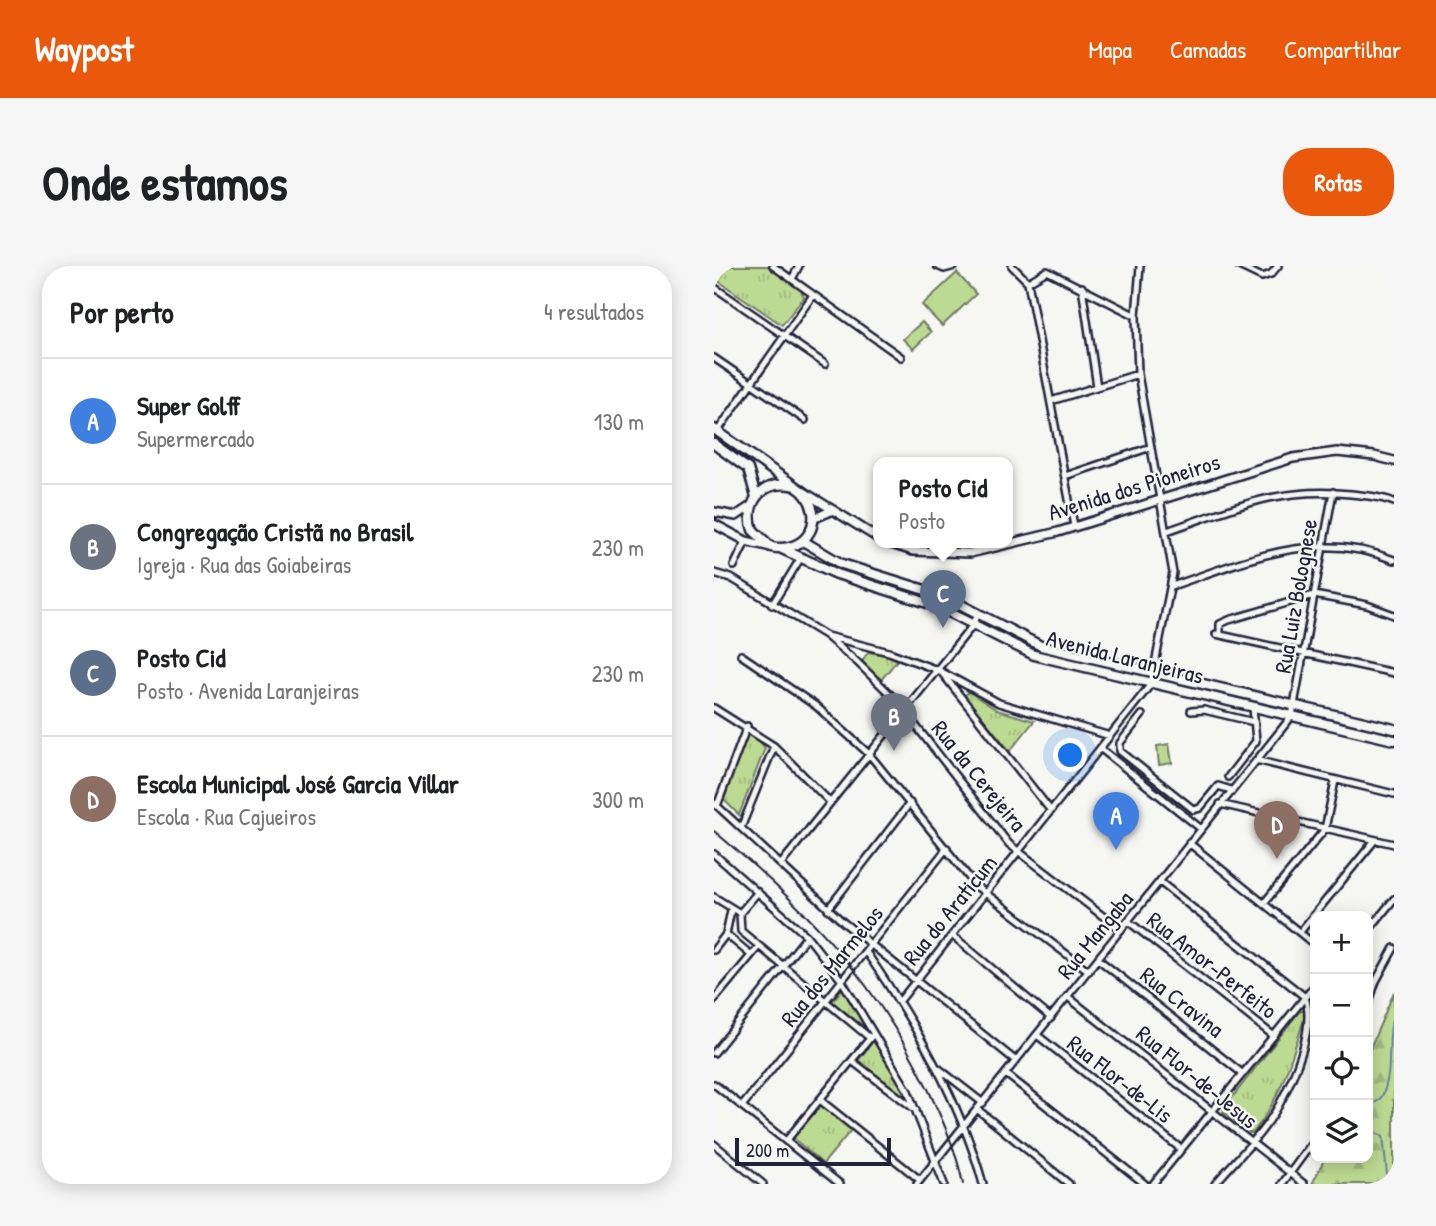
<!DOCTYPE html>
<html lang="pt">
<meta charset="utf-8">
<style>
:root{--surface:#fff;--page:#f6f6f6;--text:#202124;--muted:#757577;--line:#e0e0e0;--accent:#ea580c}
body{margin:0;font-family:"Patrick Hand",sans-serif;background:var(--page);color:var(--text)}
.controls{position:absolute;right:21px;bottom:21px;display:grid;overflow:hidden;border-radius:14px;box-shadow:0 4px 18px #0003}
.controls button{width:63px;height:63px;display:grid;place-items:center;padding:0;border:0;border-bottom:2px solid var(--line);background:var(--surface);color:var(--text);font:35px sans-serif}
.scale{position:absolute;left:21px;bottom:18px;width:156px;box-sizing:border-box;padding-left:7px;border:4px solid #22223b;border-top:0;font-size:19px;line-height:24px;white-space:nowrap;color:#22223b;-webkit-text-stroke:5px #f6f6f2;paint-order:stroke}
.you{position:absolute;left:357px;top:490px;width:24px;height:24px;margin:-18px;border:5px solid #fff;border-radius:50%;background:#1a73e8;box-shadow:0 0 0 10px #1a73e833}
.badge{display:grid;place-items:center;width:46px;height:46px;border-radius:50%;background:var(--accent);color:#fff;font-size:23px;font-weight:700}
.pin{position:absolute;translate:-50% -58px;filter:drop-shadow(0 2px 4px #0008)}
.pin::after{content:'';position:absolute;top:37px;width:24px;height:21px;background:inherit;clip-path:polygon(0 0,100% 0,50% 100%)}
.popup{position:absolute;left:159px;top:191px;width:140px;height:91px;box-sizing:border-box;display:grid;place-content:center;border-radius:14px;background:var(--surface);filter:drop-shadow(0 2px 5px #0005);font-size:23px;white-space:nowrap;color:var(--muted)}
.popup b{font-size:26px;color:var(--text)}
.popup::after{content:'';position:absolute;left:50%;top:100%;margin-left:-14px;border:14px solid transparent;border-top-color:var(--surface)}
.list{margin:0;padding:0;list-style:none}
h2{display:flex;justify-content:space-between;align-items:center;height:91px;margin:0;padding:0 28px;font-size:30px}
h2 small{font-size:23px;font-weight:400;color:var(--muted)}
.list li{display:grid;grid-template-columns:46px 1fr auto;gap:21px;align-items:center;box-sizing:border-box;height:126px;padding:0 28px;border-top:2px solid var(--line)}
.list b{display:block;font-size:26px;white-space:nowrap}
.list p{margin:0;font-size:23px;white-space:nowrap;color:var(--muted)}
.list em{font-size:23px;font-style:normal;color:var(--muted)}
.icon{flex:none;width:38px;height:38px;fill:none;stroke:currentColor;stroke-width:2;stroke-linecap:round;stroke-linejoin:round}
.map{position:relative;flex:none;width:680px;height:918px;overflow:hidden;border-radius:28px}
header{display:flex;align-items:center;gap:42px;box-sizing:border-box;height:98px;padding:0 35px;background:var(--accent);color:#fff}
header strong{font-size:33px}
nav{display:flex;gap:38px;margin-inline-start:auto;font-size:24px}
.intro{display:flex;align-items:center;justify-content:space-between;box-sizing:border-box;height:168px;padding:0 42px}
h1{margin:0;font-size:49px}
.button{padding:18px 32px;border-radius:28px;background:var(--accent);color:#fff;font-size:24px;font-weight:700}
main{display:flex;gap:42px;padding:0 42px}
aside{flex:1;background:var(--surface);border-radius:28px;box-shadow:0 4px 18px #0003}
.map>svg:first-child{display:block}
.grass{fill:#bdda92;stroke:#707e66;stroke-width:2}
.forest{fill:url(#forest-firs);stroke:#707e66;stroke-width:2}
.park{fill:url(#park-tufts);stroke:#707e66;stroke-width:2}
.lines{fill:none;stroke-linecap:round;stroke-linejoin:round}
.stream{stroke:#5d82a0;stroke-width:2}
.street-casing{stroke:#22223b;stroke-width:10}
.secondary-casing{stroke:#22223b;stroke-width:12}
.primary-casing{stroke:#22223b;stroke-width:13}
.street{stroke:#f6f6f2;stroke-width:5}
.secondary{stroke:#f6f6f2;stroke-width:7}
.primary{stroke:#f6f6f2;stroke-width:8}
.rail{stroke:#22223b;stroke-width:2}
.labels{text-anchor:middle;stroke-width:5;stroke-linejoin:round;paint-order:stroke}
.street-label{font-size:23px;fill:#22223b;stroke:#f6f6f2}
</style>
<header>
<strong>Waypost</strong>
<nav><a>Mapa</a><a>Camadas</a><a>Compartilhar</a></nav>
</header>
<div class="intro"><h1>Onde estamos</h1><a class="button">Rotas</a></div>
<main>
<aside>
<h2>Por perto<small>4 resultados</small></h2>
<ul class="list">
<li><span class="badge" style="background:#3f7fe0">A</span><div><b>Super Golff</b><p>Supermercado</p></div><em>130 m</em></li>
<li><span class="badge" style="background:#6b7280">B</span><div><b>Congregação Cristã no Brasil</b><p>Igreja · Rua das Goiabeiras</p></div><em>230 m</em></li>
<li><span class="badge" style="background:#5c6f8a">C</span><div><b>Posto Cid</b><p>Posto · Avenida Laranjeiras</p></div><em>230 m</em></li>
<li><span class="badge" style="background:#8d6e63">D</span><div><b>Escola Municipal José Garcia Villar</b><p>Escola · Rua Cajueiros</p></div><em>300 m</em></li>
</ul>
</aside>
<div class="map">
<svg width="680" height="918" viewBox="0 0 680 918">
<defs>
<pattern id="forest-firs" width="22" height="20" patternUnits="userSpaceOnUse" patternTransform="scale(1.75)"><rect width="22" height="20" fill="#bdda92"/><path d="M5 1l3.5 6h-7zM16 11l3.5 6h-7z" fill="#a2bb7f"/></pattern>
<pattern id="park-tufts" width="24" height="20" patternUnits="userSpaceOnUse" patternTransform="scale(1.75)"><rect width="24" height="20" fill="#bdda92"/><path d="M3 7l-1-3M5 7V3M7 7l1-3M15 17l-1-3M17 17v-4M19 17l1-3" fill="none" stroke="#a2bb7f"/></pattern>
</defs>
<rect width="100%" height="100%" fill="#f6f6f2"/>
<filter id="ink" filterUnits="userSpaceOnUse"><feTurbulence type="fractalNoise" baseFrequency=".0143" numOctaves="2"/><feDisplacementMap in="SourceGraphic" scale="14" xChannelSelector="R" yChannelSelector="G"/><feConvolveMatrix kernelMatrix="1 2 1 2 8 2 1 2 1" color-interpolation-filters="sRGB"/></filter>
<g filter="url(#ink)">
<!-- grass -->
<path class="grass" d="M243 7 262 28 228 60 208 39Z
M208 56 217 66 199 83 189 73Z
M270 354 360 391V396C328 387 298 377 270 359Z
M455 478 458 497 445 499 443 480Z"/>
<!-- forest -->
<path class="forest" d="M680 726V918H598L611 892H654V787Z"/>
<!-- park -->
<path class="park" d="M0 0H55L86 22 90 31 68 59 0 12Z
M154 386 185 392 167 414 148 395Z
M255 426 283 444 320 455 296 485 250 430Z
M38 466 51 482 25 549 10 534 32 468Z
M129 722 153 760 152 762 118 736Z
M590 744 592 747C578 790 568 831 539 867H536L509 846 510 842 585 746Z
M160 774 196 837 144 795Z
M107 839 138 863 109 898 79 872Z"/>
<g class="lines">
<!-- stream -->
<path class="stream" d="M654 843C658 837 667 835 669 828 680 802 671 773 680 747
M654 849 659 866 669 870 674 918"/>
<defs>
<path id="street" d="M59 0 187 91
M223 0 230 3 241 0
M298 0 314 16 360 260
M525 0 548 11 557 8 564 0
M78 13 85 0
M314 16 333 5 422 50
M0 21 111 98
M368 21 383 121
M0 92 91 154
M337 135 424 108
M3 166 99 29
M351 210 437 181
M453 265C520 242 565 220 637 228 652 230 667 230 680 236
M20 300 32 275
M0 307 17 312 111 369 142 395 180 432 295 578 407 664
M458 320C534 294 601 262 680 294
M58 339 86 293
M502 368 680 407
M506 369V358L515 354 600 329 653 339 680 349
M113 370 175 386 226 405 285 437 396 470
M27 389 102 440 155 488 262 620 375 705
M228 407 337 545
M0 442 60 480 116 536
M477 445 490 444 540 456
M428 449 406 477V485L480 544 486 542 504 520 517 524
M386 482 486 562
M542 494 680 528
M514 511 542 475 539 441
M0 537 129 656 302 795
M506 538 680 578
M3 540 33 460
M27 562 60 480
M475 577 601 679
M0 588 93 670 128 715 194 825 230 918
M67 598 259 359 264 348
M446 616 591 731
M0 631 26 647 27 665 156 772
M550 637 611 563 621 515
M114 643 196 537
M17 644 12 668 37 689
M26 647 44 626
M414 655 560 770
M654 665 680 633
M586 666 661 574
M238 669 337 752
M0 684 12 668
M152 686C201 757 246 834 269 918
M384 693 529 808
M354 731 590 918
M0 734 45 680
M185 736 437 418 459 307 424 108 422 50 426 0
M654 739 662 715 680 682
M323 769 467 883
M0 787 93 670
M138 795 202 844
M224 802 269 837
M292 808 431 918
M0 818 126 918
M106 834 206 914
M29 839 233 582
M263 843 355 918
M72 875 157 771
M0 878 49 918
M203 918 578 450 619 226
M439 918 601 719
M501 918C522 893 550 867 565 839 580 811 602 762 591 731
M568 918 601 873"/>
<path id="secondary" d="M90 226 164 272
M0 246 22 250 37 240
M101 252 119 244
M0 258 32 275 57 281
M171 276 199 285 256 287 344 266 579 192 623 186 660 190 680 195"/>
<path id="primary" d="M0 163 88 225C113 251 94 289 57 281L39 264C29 235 51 212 81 220
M0 178 34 203 42 231
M89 275 128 298 230 330 327 380 680 463
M66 282 123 308 223 340 320 389 680 474"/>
</defs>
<!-- street casing -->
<use href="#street" class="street-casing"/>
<!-- secondary casing -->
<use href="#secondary" class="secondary-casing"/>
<!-- primary casing -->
<use href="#primary" class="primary-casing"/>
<!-- street -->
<use href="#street" class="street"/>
<!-- secondary -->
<use href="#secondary" class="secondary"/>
<!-- primary -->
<use href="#primary" class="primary"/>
<!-- rail -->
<path class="rail" d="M0 565C92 642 161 713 214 823 229 855 242 883 249 918"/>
</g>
</g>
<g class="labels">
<!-- street labels -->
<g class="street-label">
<text transform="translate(420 221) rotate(-17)" y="8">Avenida dos Pioneiros</text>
<text transform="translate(582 330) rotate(-80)" y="8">Rua Luiz Bolognese</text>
<text transform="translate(411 391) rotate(14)" y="8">Avenida Laranjeiras</text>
<text transform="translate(265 510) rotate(51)" y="8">Rua da Cerejeira</text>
<text transform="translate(236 644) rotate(-51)" y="8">Rua do Araticum</text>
<text transform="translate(381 669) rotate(-51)" y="8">Rua Mangaba</text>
<text transform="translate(498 699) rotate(38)" y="8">Rua Amor-Perfeito</text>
<text transform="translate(118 700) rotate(-51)" y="8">Rua dos Marmelos</text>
<text transform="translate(468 736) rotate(38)" y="8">Rua Cravina</text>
<text transform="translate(483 811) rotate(39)" y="8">Rua Flor-de-Jesus</text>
<text transform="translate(406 813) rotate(38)" y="8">Rua Flor-de-Lis</text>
</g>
</g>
</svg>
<div class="controls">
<button>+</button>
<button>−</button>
<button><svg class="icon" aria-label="locate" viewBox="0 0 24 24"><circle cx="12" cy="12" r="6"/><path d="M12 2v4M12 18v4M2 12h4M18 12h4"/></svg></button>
<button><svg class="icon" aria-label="layers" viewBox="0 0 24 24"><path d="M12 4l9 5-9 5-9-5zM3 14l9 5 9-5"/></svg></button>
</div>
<div class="scale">200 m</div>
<div class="you"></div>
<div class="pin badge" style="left:402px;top:584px;background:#3f7fe0">A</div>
<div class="pin badge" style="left:180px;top:485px;background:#6b7280">B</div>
<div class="pin badge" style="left:229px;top:362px;background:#5c6f8a">C</div>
<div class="popup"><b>Posto Cid</b>Posto</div>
<div class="pin badge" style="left:563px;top:593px;background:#8d6e63">D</div>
</div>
</main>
